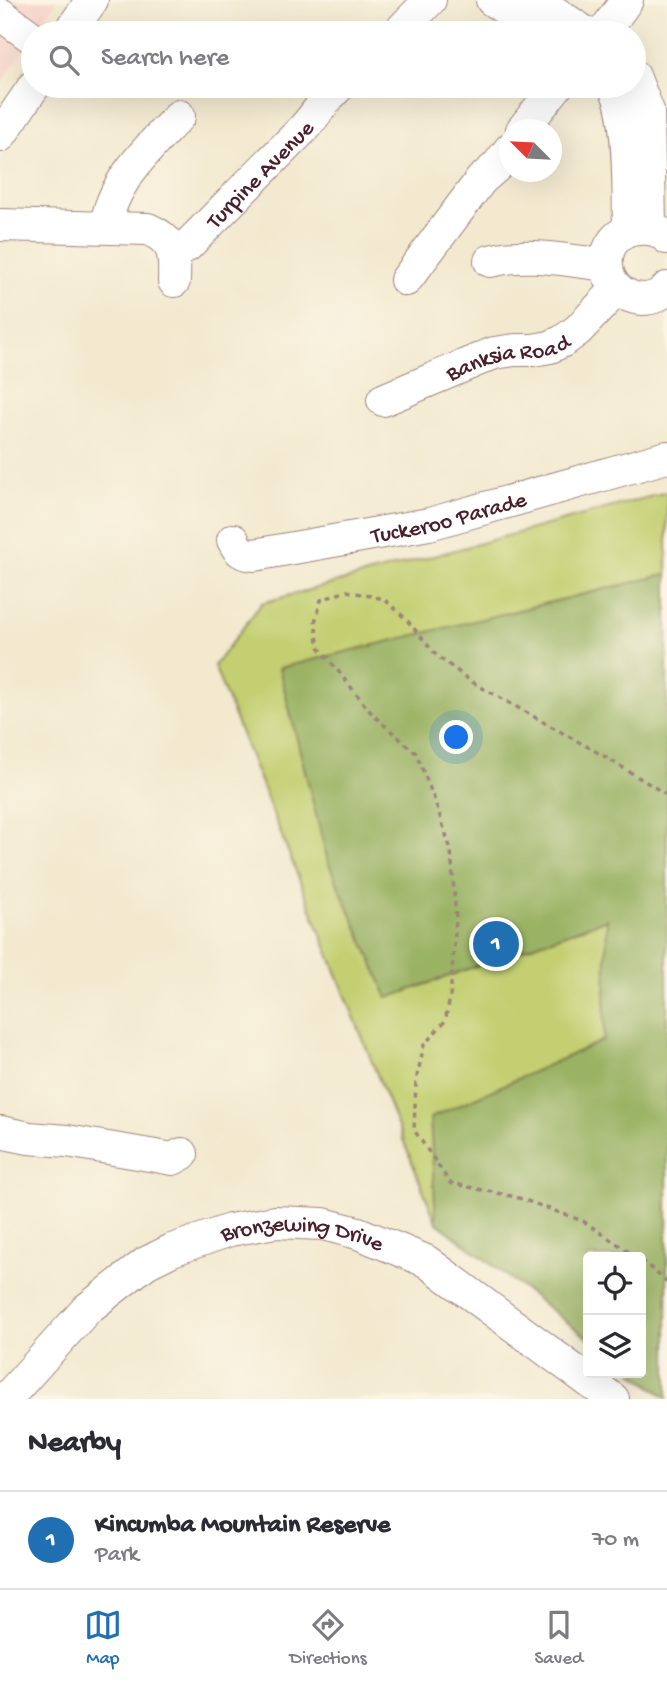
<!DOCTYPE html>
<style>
:root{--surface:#fff;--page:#f2f2f3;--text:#2b2b33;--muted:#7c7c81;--line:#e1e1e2;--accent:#1f6fb2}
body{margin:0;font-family:"Gochi Hand",sans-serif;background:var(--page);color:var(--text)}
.controls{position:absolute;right:21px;bottom:21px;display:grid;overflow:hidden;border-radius:7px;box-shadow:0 7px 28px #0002}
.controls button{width:63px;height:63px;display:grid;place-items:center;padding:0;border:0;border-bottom:2px solid var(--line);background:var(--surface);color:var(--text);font:35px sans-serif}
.compass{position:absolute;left:499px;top:119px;width:63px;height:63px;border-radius:50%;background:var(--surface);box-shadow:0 7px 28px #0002;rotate:294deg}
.you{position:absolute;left:457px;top:738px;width:24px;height:24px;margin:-18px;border:5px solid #fff;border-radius:50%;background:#1a73e8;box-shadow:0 0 0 10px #1a73e833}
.badge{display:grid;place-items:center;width:46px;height:46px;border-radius:50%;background:var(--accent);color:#fff;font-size:23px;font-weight:700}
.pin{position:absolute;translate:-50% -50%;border:4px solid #fff;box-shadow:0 2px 7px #0006}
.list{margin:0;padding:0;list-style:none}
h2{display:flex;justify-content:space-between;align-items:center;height:91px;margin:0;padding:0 28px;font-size:30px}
h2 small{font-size:23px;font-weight:400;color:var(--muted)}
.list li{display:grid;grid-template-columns:46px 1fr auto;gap:21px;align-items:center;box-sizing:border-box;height:98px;padding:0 28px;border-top:2px solid var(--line)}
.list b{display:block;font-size:26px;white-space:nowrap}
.list p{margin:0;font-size:23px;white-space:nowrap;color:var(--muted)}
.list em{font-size:23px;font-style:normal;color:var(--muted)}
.icon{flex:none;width:38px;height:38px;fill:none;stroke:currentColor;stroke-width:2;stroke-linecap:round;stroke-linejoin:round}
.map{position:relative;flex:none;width:667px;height:1399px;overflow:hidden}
.search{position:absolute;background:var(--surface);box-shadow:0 7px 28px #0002;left:21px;right:21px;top:21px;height:77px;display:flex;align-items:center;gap:18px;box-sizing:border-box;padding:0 24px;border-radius:38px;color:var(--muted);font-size:26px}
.sheet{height:189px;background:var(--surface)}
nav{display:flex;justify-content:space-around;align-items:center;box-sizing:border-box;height:98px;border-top:2px solid var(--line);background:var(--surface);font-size:19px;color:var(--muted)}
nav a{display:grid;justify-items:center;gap:4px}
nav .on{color:var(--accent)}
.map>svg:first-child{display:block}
.built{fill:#f7d1c8}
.green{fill:#c3cf71;stroke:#86774e;stroke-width:2}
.forest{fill:#9ab263;stroke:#726847;stroke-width:2}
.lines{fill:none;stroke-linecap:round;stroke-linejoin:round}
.minor-casing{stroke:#9e847d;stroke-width:34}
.path{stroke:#9e847d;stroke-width:3.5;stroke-dasharray:5 5;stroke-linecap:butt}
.minor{stroke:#fff;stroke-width:32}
.labels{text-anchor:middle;stroke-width:5;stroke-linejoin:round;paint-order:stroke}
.street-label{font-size:23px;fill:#4a1f2b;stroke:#fcf5e5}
</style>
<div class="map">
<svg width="667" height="1399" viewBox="0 0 667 1399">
<rect width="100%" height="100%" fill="#fcf5e5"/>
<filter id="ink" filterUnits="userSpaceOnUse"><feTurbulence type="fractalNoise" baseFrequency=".0143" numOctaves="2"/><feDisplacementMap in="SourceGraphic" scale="14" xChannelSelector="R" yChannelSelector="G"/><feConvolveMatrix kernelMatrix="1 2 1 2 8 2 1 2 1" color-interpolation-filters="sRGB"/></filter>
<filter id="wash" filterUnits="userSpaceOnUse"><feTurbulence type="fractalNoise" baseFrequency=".00686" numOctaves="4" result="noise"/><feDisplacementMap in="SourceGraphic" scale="28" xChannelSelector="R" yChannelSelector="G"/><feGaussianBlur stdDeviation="1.57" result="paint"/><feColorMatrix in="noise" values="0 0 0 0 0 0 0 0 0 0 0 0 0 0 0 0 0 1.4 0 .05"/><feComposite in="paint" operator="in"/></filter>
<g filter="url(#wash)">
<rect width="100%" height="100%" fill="#f2e9cf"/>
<!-- built -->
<path class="built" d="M0 0H57L0 85Z"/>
<!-- green -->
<path class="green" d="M667 492V1398L633 1373H641V1257H588V1338L436 1222 214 666 262 603Z"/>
<!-- forest -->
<path class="forest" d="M667 574V1398L633 1373H641V1257H588V1338L436 1222 430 1118 604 1040 607 919 388 998 328 862 279 668Z"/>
</g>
<g filter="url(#ink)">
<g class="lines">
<defs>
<g id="minor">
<path d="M492 0 541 33"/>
<path d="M536 0 586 33"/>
<path d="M0 14 33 38"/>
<path d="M69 33 92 0"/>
<path d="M398 33 430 0"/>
<path d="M603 33 627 0"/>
<path d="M634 76 648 111 650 228"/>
<path d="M613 86C631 109 628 198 629 229"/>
<path d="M522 130 557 86"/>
<path d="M0 136 34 86"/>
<path d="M0 225 148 229C175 241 175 254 174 281"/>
<path d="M106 227C111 182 150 147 179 116"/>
<path d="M667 238C658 229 650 228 638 229 594 232 597 297 643 299 652 299 661 295 667 288"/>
<path id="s1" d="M174 253 187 246 302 130C315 116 325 99 339 86"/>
<path d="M490 261C527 251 568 261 606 265"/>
<path d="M406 280 481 180 497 166 510 149"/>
<path id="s2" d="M383 400 494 353 515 350H533L550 347 563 341 578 330 617 289"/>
<path id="s3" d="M233 540C238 551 242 554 254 555L429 524 667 457"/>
<path d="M0 1132 29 1138 67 1141 173 1159 182 1154"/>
<path id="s4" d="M6 1399 87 1309 146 1263 172 1250 230 1230 275 1222 323 1224 358 1233 426 1261 613 1399"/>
</g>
</defs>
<!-- minor casing -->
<use href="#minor" class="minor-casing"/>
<!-- path -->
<path class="path" d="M637 1257 583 1221 516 1197 450 1183 414 1130 416 1081 424 1045 445 1021 450 998 456 919 451 850 435 801 416 753 373 715 319 647 315 622 321 600 347 591 384 599 406 619 437 656 472 682 604 756 667 795
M641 1260 667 1282"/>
<!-- minor -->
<use href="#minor" class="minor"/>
</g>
</g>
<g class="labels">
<!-- street labels -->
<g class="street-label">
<text dy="8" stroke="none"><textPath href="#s1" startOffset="117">Turpine Avenue</textPath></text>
<text dy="8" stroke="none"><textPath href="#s2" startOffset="133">Banksia Road</textPath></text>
<text dy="8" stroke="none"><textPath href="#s3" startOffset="226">Tuckeroo Parade</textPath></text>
<text dy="8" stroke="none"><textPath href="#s4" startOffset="360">Bronzewing Drive</textPath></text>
</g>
</g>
</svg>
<div class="controls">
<button><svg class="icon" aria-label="locate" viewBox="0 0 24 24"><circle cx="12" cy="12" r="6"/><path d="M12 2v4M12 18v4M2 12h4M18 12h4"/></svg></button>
<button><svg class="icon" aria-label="layers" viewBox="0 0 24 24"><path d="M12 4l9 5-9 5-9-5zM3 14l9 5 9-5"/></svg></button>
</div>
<svg class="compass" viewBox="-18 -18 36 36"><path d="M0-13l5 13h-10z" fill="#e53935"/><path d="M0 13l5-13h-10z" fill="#7c7c81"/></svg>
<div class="you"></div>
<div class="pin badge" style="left:496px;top:944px">1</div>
<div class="search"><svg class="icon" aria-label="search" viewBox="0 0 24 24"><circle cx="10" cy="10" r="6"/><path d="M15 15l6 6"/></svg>Search here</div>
</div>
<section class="sheet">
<h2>Nearby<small></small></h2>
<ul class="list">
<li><span class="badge">1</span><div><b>Kincumba Mountain Reserve</b><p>Park</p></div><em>70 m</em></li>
</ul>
</section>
<nav>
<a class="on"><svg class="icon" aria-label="map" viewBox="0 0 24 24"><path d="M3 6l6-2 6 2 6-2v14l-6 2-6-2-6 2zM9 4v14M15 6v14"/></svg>Map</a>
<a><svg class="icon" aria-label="directions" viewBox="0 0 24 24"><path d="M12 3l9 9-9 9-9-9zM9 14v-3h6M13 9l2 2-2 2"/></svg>Directions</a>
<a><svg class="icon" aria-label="saved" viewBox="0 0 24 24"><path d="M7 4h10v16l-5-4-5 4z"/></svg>Saved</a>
</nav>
